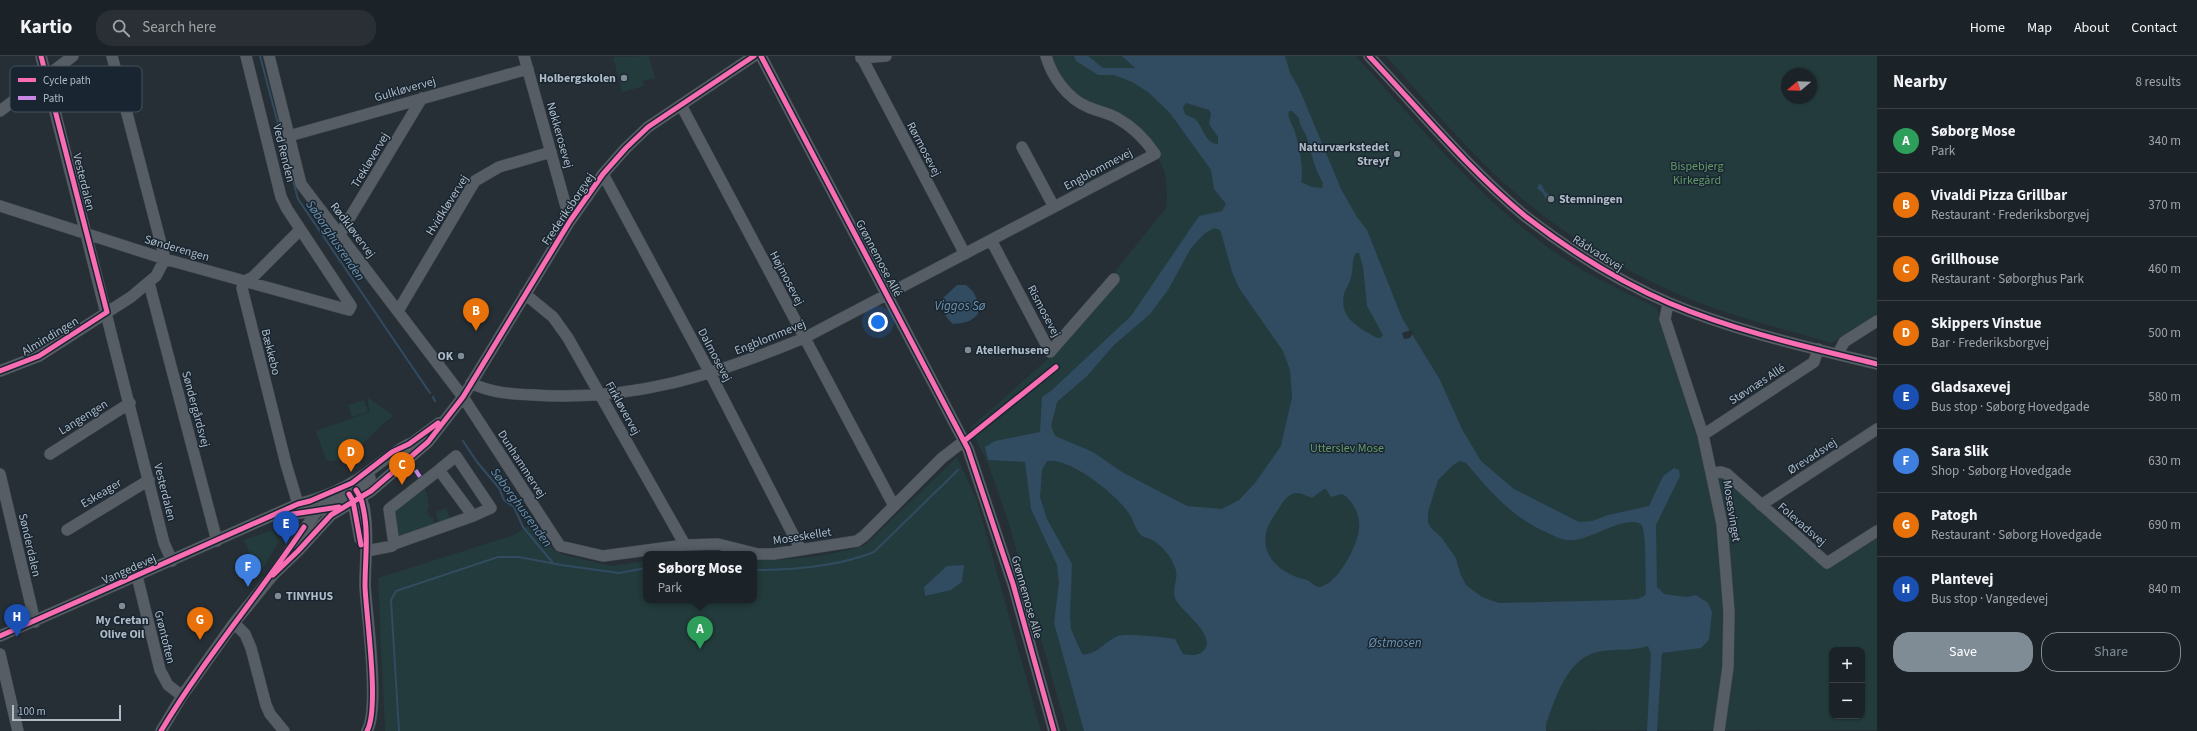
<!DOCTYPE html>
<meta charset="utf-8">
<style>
:root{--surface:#1c2328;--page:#292f34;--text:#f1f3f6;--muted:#a0a4a8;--line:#3a4045;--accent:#7f8b95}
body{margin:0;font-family:"Source Sans 3",sans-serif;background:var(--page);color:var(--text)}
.controls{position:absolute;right:12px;bottom:12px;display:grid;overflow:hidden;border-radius:8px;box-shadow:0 1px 3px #0004}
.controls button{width:36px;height:36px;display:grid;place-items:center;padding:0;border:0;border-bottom:1px solid var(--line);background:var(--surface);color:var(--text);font:20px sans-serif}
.compass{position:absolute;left:1781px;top:12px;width:36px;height:36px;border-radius:50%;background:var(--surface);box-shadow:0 1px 3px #0004;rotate:251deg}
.scale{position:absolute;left:12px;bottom:10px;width:109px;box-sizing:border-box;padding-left:4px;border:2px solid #afbcc8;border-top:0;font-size:11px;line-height:14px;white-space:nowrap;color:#afbcc8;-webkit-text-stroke:3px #192631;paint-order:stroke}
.you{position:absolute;left:878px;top:266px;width:14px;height:14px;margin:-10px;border:3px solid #fff;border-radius:50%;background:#1a73e8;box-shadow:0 0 0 6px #1a73e833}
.badge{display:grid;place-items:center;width:26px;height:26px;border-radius:50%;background:var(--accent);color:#fff;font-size:13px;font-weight:700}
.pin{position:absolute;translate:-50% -33px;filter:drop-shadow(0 1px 2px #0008)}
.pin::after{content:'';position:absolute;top:21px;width:14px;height:12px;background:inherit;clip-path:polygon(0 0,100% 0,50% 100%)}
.popup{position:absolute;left:643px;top:495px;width:114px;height:52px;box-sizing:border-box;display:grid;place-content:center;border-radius:8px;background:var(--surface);filter:drop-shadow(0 1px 3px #0005);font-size:13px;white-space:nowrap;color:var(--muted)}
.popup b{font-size:15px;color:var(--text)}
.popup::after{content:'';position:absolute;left:50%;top:100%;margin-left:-8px;border:8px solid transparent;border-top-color:var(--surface)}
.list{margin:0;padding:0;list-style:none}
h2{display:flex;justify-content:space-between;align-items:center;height:52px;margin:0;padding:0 16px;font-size:17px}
h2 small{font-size:13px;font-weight:400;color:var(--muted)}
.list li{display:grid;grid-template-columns:26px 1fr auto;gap:12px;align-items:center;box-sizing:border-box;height:64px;padding:0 16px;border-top:1px solid var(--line)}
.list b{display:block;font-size:15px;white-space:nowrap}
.list p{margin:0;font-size:13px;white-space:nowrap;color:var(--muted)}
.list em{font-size:13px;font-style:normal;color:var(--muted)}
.actions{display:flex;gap:8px;padding:12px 16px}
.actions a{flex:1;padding:9px 0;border:1px solid var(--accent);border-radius:16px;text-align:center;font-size:14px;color:var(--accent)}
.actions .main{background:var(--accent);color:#fff}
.icon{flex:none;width:22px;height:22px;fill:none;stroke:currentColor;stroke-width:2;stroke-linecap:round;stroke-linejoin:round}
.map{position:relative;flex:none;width:1877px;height:675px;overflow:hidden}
header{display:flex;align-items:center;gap:24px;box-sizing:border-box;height:56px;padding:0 20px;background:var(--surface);border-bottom:1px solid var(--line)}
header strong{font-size:19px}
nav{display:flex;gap:22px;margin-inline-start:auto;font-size:14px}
.search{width:280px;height:36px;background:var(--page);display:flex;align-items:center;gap:10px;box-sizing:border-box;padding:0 14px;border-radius:16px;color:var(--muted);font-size:15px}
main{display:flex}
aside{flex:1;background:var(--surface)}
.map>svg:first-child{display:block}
.green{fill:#233b3c;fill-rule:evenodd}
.water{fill:#314b61;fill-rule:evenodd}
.pier{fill:#262f36}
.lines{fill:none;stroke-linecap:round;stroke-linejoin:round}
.stream{stroke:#314b61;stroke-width:2}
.minor-casing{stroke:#454b50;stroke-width:12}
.minor{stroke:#565d64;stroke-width:11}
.quiet{stroke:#c787e3;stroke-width:4;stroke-dasharray:8 4;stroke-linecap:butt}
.cycleway-casing{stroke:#192631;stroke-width:8}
.cycleway{stroke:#f96db3;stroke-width:5}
.poi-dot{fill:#7f8b95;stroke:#192631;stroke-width:1.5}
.labels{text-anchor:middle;stroke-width:3;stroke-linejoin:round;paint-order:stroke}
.poi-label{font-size:12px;font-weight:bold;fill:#afbcc8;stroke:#192631;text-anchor:end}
.street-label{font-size:12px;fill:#afbcc8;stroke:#192631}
.park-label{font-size:12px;fill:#649b69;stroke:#192631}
.water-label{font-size:13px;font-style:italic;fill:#6d92ae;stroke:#192631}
.key{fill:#192631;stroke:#46535e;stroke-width:1}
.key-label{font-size:11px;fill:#afbcc8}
</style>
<header>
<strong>Kartio</strong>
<div class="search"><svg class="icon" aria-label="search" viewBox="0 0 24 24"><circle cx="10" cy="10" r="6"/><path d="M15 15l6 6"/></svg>Search here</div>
<nav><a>Home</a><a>Map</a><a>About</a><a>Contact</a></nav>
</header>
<main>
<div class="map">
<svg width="1877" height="675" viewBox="0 0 1877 675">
<rect width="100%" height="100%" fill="#262f36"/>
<!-- green -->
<path class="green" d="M649 0 655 22 643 25 644 30 622 36 613 1Z
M1048 0H1356C1419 69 1480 145 1559 199 1589 220 1624 235 1657 252L1707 413 1723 421 1824 510 1877 478V674L1067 675 1008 465 989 410 970 372 1049 302 1119 226 1116 214 1166 152 1167 137 1165 117 1156 96 1140 75 1086 46 1069 34ZM1832 594H1862V660H1832Z
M1386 0H1877V258L1832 287C1796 276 1758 267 1722 255 1634 225 1549 173 1483 107 1449 73 1418 36 1386 0ZM1787 18H1811V42H1787Z
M367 341 394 360C377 368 349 412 326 404L316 375 370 356Z
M364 344 368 356 352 361 348 349Z
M957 401 977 445 1041 675H385L378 522 514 479 532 467 553 493 563 499 612 510 646 505V544H754V503C783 506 838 499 865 489Z
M425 433 427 437 429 453 427 454 430 462 433 461 434 469 397 482 395 455Z
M446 452 450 463 439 467 435 456Z
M272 474 279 485 259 519 244 484Z"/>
<!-- water -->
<path class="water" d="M1074 0H1088L1103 12H1135L1122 0H1285L1290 17 1299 32 1341 133 1357 161 1367 174 1402 262 1439 322 1462 373 1481 405 1514 433 1579 466 1592 465 1608 459 1649 450 1663 420 1674 412 1679 414 1680 420 1656 469 1657 531 1664 538 1686 541 1696 539 1708 547 1712 556 1709 584 1701 592 1662 597 1657 675H1647L1651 598 1648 590C1633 595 1618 593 1602 595 1568 599 1556 641 1546 668V675H1084L1054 567 1059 527 1057 509 1031 453 1025 406 988 404 985 391 995 385 1040 376 1042 341 1051 335 1131 260 1199 160 1222 155 1226 148 1214 133 1211 114 1170 57 1148 36 1132 26 1114 19H1098L1076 5ZM1186 47 1209 54 1211 58 1209 68 1218 81V88C1206 88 1203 72 1197 65 1194 61 1189 61 1185 58L1183 52ZM1289 55H1292L1299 62C1299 69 1303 73 1306 79 1311 96 1314 112 1323 127L1322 132 1312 131 1301 126C1304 116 1299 88 1295 76 1293 69 1287 63 1289 55ZM1214 172 1220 174 1222 180 1232 216 1239 232 1283 295 1290 314 1292 341 1281 390 1255 427 1239 444 1222 453 1187 450 1122 416 1093 396 1055 380 1051 370 1057 346 1087 320 1114 289 1150 258 1168 234 1191 192 1204 178ZM1356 197H1359L1363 211 1367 250 1383 279 1381 282H1377C1359 271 1339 263 1344 238 1346 232 1350 227 1351 221 1354 213 1351 204 1356 197ZM1047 405C1071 402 1114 437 1128 456 1133 462 1135 474 1141 479 1144 482 1149 482 1152 484 1161 489 1170 499 1174 509 1181 523 1170 531 1176 544 1182 556 1215 578 1205 593 1199 601 1191 599 1183 598L1175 583C1164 581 1127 577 1118 580 1105 585 1096 600 1082 598L1071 573 1070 560 1072 508 1047 463 1040 441 1042 414ZM1460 405 1466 407C1490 435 1512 462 1548 477 1554 480 1561 484 1568 484 1587 487 1624 458 1641 468 1647 476 1645 523 1646 537L1644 540 1637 543 1621 544 1499 547 1482 541 1466 529 1460 517 1456 502 1441 481 1431 472 1428 466V456L1438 424 1452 410ZM1324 433H1326L1331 441 1342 438C1353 444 1361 461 1359 473 1357 491 1338 527 1320 531 1314 531 1312 526 1307 524 1302 522 1297 522 1292 519 1264 506 1257 481 1276 457 1280 451 1285 441 1292 438 1299 435 1306 440 1312 442Z
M1539 128 1542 129 1545 136 1554 141V146H1547L1543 137 1537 132Z
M957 229H966C976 237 979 245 978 258 971 266 964 267 953 268 944 260 942 254 943 242Z
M964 509 962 526 951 534 925 540 924 531 947 510Z"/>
<!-- pier -->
<path class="pier" d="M1411 274 1413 277 1410 282 1404 283 1402 277Z"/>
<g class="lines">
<!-- stream -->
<path class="stream" d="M260 0 298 143 430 337
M433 341 435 345
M463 385 477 406 499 432 504 444 514 451 523 471 553 507
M754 514C791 514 839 510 874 496L958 414
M399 675 391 544 396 535 498 501H519L561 509 619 517 646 512"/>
<defs>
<path id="minor" d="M41 0 164 487 172 505
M269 0 301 128 463 341 560 490 603 500 685 489 718 488 758 498H774L857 485 864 480 942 402 964 385
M524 0 570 165
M761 0 968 393 1013 528 1054 675
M861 0 965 198
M1369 0C1420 54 1468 113 1525 160 1569 194 1618 225 1669 247 1735 275 1807 291 1877 308
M861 2 886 0
M681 49 894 450
M0 55 73 0
M289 80 528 13
M1022 91 1054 151
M603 118 710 317 801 494
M0 150 165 203 349 254 351 250 287 153 281 141 246 0
M340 178 422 42
M991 184 1050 296 1114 223
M149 227 217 485
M525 238 553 261 568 282 685 489
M1668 247 1665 263 1703 379 1722 468 1729 556 1728 611 1719 675
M398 255 475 125 499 111 551 96
M1838 298 1844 286 1877 265
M0 315 39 300 131 241 156 220 165 203 112 0
M471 327C491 337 511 338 533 339 632 346 715 319 804 282L1155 98C1145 83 1133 71 1117 62 1108 57 1097 55 1088 51 1068 43 1052 21 1046 0
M1703 379 1814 306 1818 293
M405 392 439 367
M50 398 130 347
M439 414 456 400 491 452 473 460
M1712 417 1721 416 1727 418 1827 507 1877 475
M0 418 35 566
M356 435C360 440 362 445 364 451 369 477 365 504 365 530 367 560 380 652 367 675
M350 439 353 445 360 483
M1761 449 1877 373
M293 453 298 448 286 408 242 232 245 225 253 221 300 174
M286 459 321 454
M67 474 149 424
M367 495 392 490 394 488 473 460 439 414 389 453 394 488
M273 519 298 495 331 459 371 435 428 386 463 341 570 165 603 118 626 92 648 71 754 0
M137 520 160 614 168 629 182 640
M234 567 245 578 251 592 266 649 270 658 284 675
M0 580 298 448C319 443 342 434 361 421 377 410 391 397 409 388
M0 598 18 675
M161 675 182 640 234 567 273 519 317 455 356 434 370 422"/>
</defs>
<!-- minor casing -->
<use href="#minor" class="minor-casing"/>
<!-- minor -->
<use href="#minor" class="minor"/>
<!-- quiet -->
<path class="quiet" d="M409 404 422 424"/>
<defs>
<path id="cycleway" d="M761 0 968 393 1013 528 1054 675
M1369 0C1420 54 1468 113 1525 160 1569 194 1618 225 1669 247 1735 275 1807 291 1877 308
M0 315 39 300 107 256 41 0
M964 385 1056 311
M356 434C360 440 362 444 363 451 369 477 365 503 365 530 366 560 380 652 367 675
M349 438 353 445 361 489
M280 460 339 451
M273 519 298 495 331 459 371 435 428 386 463 341 570 165 603 118 626 92 648 71 754 0
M0 580 298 448 310 445 352 427 392 396 409 388 438 367
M161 675C204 603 258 540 304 471"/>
</defs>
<!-- cycleway casing -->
<use href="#cycleway" class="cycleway-casing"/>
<!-- cycleway -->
<use href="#cycleway" class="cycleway"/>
</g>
<!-- markers -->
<g class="poi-dot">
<circle cx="624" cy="22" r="4"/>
<circle cx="1397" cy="98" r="4"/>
<circle cx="1551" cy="143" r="4"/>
<circle cx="968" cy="294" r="4"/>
<circle cx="461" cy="300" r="4"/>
<circle cx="278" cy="540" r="4"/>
<circle cx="122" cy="550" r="4"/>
</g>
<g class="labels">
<!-- poi labels -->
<g class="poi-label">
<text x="616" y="26">Holbergskolen</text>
<text x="1389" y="95">Naturværkstedet<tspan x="1389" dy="14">Streyf</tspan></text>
<text x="1559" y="147" text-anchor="start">Stemningen</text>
<text x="976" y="298" text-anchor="start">Atelierhusene</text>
<text x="453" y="304">OK</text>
<text x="286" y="544" text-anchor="start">TINYHUS</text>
<text x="122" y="568" text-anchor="middle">My Cretan<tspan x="122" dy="14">Olive Oil</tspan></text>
</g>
<!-- street labels -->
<g class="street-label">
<text transform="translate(405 33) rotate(-16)" y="4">Gulkløvervej</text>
<text transform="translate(560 79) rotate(74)" y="4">Nøkkerosevej</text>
<text transform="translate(924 93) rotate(62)" y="4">Rørmosevej</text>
<text transform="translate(284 97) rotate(76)" y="4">Ved Renden</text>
<text transform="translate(370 104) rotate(-59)" y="4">Trekløvervej</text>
<text transform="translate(1098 113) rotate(-28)" y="4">Engblommevej</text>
<text transform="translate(84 126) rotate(76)" y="4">Vesterdalen</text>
<text transform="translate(447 149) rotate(-58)" y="4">Hvidkløvervej</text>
<text transform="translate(568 153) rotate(-56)" y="4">Frederiksborgvej</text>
<text transform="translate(353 174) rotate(53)" y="4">Rødkløvervej</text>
<text transform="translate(177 192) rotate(16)" y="4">Sønderengen</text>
<text transform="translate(1598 197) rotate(32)" y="4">Rådvadsvej</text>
<text transform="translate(879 202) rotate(62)" y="4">Grønnemose Allé</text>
<text transform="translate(787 222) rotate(62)" y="4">Højmosevej</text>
<text transform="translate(1044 255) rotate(62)" y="4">Rismosevej</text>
<text transform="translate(50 280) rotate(-31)" y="4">Almindingen</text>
<text transform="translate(770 281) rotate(-22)" y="4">Engblommevej</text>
<text transform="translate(271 296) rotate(76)" y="4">Bækkebo</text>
<text transform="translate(715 299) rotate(62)" y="4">Dalmosevej</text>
<text transform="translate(1757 328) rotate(-33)" y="4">Støvnæs Allé</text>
<text transform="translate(623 352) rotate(61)" y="4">Firkløvervej</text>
<text transform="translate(196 353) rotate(75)" y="4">Søndergårdsvej</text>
<text transform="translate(83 361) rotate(-32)" y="4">Langengen</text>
<text transform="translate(1812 400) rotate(-33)" y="4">Ørevadsvej</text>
<text transform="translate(522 408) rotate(57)" y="4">Dunhammervej</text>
<text transform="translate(165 436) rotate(76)" y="4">Vesterdalen</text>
<text transform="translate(101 437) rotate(-31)" y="4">Eskeager</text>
<text transform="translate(1732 455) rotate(81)" y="4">Mosesvinget</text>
<text transform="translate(1802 468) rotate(41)" y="4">Folevadsvej</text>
<text transform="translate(802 480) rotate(-9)" y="4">Moseskellet</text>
<text transform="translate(30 489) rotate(77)" y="4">Sønderdalen</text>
<text transform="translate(129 513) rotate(-24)" y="4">Vangedevej</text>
<text transform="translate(1027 541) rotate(74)" y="4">Grønnemose Alle</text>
<text transform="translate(165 581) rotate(76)" y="4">Grøntoften</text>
</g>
<!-- park labels -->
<g class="park-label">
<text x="1697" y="114">Bispebjerg<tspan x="1697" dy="14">Kirkegård</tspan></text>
<text x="1347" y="396">Utterslev Mose</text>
</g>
<!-- water labels -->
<g class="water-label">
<text transform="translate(336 184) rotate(56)" y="5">Søborghusrenden</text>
<text x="960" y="254">Viggos Sø</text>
<text transform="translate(522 451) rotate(54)" y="5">Søborghusrenden</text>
<text x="1395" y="591">Østmosen</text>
</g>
</g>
<!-- legend -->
<rect x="10" y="10" width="132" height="46" rx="6" class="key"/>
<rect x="18" y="22" width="18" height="4" fill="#f96db3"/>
<rect x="18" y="40" width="18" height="4" fill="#c787e3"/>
<g class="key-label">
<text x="43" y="28">Cycle path</text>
<text x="43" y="46">Path</text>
</g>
</svg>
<div class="controls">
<button>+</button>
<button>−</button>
</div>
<svg class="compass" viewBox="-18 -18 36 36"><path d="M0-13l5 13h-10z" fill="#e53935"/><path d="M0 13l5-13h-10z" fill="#a0a4a8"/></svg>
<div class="scale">100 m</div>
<div class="you"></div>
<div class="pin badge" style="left:700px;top:593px;background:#2e9e5b">A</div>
<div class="popup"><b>Søborg Mose</b>Park</div>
<div class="pin badge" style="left:476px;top:275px;background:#e8710a">B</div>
<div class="pin badge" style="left:402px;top:429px;background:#e8710a">C</div>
<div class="pin badge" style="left:351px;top:416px;background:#e8710a">D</div>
<div class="pin badge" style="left:286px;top:488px;background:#1a4fb4">E</div>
<div class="pin badge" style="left:248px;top:531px;background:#3f7fe0">F</div>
<div class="pin badge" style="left:200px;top:584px;background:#e8710a">G</div>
<div class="pin badge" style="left:17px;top:581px;background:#1a4fb4">H</div>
</div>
<aside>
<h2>Nearby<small>8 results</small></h2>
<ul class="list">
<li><span class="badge" style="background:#2e9e5b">A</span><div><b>Søborg Mose</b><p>Park</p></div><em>340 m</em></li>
<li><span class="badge" style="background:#e8710a">B</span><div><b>Vivaldi Pizza Grillbar</b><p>Restaurant · Frederiksborgvej</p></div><em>370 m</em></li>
<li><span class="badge" style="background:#e8710a">C</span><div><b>Grillhouse</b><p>Restaurant · Søborghus Park</p></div><em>460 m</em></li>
<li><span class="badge" style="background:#e8710a">D</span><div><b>Skippers Vinstue</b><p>Bar · Frederiksborgvej</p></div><em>500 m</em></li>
<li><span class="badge" style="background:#1a4fb4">E</span><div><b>Gladsaxevej</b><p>Bus stop · Søborg Hovedgade</p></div><em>580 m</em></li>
<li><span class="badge" style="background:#3f7fe0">F</span><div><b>Sara Slik</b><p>Shop · Søborg Hovedgade</p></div><em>630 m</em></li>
<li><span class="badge" style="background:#e8710a">G</span><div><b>Patogh</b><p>Restaurant · Søborg Hovedgade</p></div><em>690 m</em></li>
<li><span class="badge" style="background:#1a4fb4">H</span><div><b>Plantevej</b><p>Bus stop · Vangedevej</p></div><em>840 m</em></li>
</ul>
<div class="actions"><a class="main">Save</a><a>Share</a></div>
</aside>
</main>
